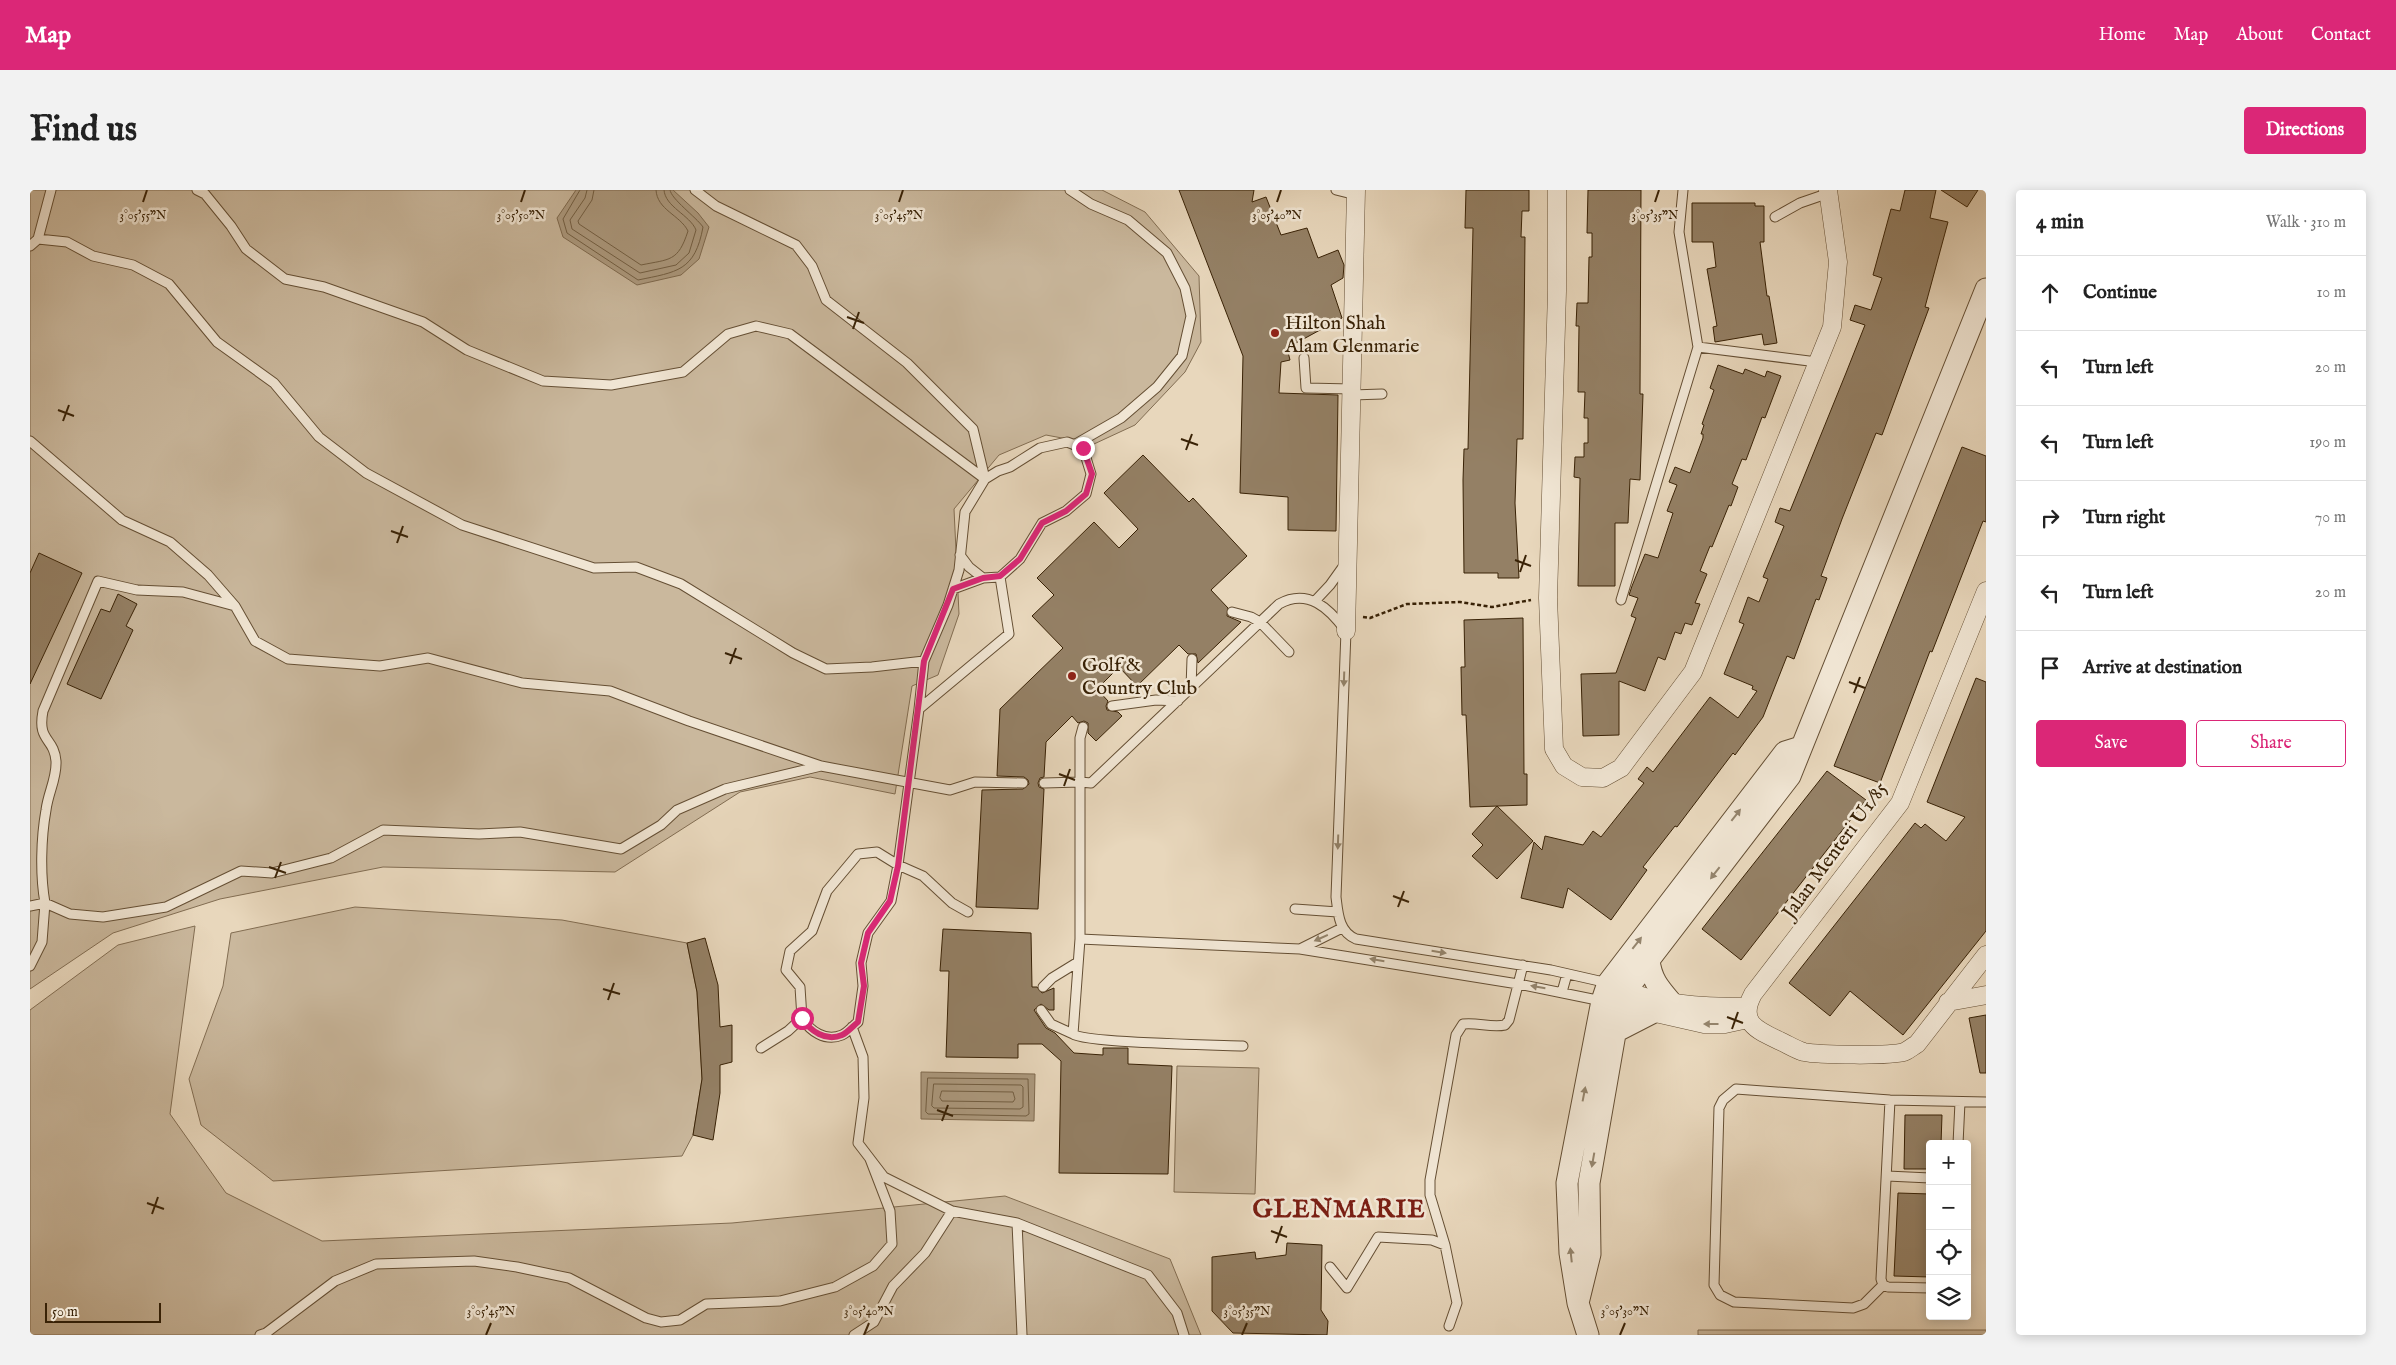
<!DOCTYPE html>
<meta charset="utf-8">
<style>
:root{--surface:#fff;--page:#f2f2f2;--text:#222;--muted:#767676;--line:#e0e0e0;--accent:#db2777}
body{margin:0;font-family:"IM FELL English",serif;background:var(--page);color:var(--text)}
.controls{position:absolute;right:15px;bottom:15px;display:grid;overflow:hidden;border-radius:5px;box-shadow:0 2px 12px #0003}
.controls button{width:45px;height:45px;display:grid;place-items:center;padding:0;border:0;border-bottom:1px solid var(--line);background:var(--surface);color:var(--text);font:25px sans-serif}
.scale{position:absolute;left:15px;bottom:12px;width:116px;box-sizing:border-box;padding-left:5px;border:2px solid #392206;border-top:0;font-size:14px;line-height:18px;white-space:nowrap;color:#392206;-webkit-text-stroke:4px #f0e5d3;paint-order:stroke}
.stop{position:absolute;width:15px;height:15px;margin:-11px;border:4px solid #db2777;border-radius:50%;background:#fff}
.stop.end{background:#db2777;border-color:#fff;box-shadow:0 1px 5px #0008}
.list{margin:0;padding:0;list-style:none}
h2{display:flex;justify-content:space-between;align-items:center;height:65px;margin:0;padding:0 20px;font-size:21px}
h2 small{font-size:16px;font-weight:400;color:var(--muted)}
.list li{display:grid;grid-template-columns:32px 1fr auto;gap:15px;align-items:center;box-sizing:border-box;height:75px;padding:0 20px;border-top:1px solid var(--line)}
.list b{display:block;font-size:19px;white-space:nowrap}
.list em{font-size:16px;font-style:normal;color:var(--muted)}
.actions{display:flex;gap:10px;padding:15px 20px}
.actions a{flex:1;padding:11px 0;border:1px solid var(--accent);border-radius:5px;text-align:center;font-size:18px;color:var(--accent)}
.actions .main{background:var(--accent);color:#fff}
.icon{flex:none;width:28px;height:28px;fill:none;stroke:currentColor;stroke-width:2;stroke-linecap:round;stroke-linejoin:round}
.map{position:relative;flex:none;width:1956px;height:1145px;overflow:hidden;border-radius:5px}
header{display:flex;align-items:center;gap:30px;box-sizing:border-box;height:70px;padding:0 25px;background:var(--accent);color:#fff}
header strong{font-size:24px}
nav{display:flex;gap:28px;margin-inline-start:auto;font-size:18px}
.intro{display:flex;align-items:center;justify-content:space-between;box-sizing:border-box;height:120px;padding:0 30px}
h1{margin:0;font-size:35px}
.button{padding:12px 22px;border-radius:5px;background:var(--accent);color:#fff;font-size:18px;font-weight:700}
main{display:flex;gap:30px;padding:0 30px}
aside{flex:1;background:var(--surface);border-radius:5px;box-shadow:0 2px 12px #0003}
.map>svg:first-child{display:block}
.green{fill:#cab89d;stroke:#826d52}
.water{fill:#ac997e;stroke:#7e694e}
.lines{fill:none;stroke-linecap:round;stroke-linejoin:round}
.shore{stroke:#725e42;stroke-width:1}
.building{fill:#948065;stroke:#392206}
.service-casing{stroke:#654f34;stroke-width:11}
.minor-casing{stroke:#654f34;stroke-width:19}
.tertiary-casing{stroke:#654f34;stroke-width:23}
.path{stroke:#392206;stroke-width:2.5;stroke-dasharray:4 2.5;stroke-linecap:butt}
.service{stroke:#f0e5d3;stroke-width:9}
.minor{stroke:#f0e5d3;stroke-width:18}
.tertiary{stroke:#f0e5d3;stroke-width:21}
.oneway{fill:#94846c}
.route{stroke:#db2777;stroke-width:6}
.ticks{fill:none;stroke:#392206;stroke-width:2}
.poi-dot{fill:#8f2418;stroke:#f0e5d3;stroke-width:2}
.labels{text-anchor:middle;stroke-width:5;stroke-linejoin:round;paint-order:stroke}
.poi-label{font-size:20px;fill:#392206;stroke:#f0e5d3;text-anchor:start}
.street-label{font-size:20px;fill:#392206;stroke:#f0e5d3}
.district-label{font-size:25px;font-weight:bold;letter-spacing:1px;fill:#7a1f14;stroke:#f0e5d3}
.ticks-label{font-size:12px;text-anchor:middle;fill:#392206;stroke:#f0e5d3;stroke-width:5;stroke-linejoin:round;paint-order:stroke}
</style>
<header>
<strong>Map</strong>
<nav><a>Home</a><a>Map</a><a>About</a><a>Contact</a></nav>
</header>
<div class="intro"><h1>Find us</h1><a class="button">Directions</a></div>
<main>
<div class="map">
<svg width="1956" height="1145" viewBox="0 0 1956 1145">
<rect width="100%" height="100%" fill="#e8d7bc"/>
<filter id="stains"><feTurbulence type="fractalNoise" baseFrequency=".004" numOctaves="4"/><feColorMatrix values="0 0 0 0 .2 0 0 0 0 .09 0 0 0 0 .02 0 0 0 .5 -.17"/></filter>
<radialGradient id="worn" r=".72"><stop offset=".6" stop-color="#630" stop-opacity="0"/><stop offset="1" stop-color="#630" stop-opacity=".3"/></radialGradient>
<!-- green -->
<path class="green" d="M0 0H1072L1115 22 1169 86 1171 152 1155 182 1105 235 1064 254 1016 245 969 265 924 319 929 424 908 485 882 496 865 604 780 587 710 602 585 682 353 677 190 709 83 743 0 799Z
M325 717 532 730 657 753 667 802 672 889 663 945 652 966 243 991 171 935 159 889 193 796 201 743Z
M165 736 140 924 196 1003 292 1051 702 1033 975 1006 1140 1069 1171 1145H0V820L88 755Z
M1147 876 1229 878 1225 1004 1144 1002Z
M1668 1140H1956V1145H1668Z"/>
<!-- water -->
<path class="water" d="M546 0H643L668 23 679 37 669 69 651 85 607 95 533 47 527 28Z
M891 882 1005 884 1004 931 891 929Z"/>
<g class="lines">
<!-- shore -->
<path class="shore" d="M550 0 533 29 537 43 608 90C647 82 665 81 673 37 666 27 641 9 640 0
M557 0 555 8 540 30 542 39 610 83 646 75 659 63 666 40C660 25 635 17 634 0
M564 0 562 10 548 31 549 34 611 75C640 69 648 72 658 41 650 25 627 20 626 0
M898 888 998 889 999 924 996 926 898 924 896 922Z
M904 894 991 895 993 897V917L990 919 904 918 902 916Z
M912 901 983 902 985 909 983 912 912 911 910 908Z"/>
</g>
<!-- building -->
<path class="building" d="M1149 0H1224L1222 12 1236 7 1251 45 1277 38 1288 68 1308 60 1314 75 1313 88 1301 95 1312 128 1257 158 1260 170 1251 172 1249 203 1308 205 1306 341 1258 340V307L1210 303 1213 166Z
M1436 0H1499V21H1492L1491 47H1495L1493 249H1487L1485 313 1489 388H1468V383H1434L1433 290 1434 259H1438L1443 38H1435Z
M1558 0H1611L1610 204H1613L1610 290 1600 289 1598 333H1585V396H1548L1550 288 1544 287 1545 267H1554V253H1558V228H1554L1555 202H1548L1549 136H1546L1547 113H1558L1559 67H1562V43H1557Z
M1875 0H1906L1900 28 1918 32 1895 117 1899 118 1852 245 1846 243 1812 329 1791 386 1797 388 1789 410 1786 409 1764 469 1757 466 1733 527 1705 565 1703 563 1647 637 1645 636 1613 677 1617 680 1581 730 1538 698 1533 718 1491 708 1504 652 1512 660 1515 646 1553 655 1563 641 1571 647 1614 593 1608 589 1617 577 1623 582 1680 507 1708 528 1727 501 1722 499 1723 496 1694 484 1714 434 1709 432 1718 407 1729 412 1738 389 1733 387 1754 336 1745 332 1750 318 1760 321 1816 183 1835 135 1820 130 1825 115 1841 120 1852 88 1843 85 1861 19 1870 21Z
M1911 0H1948L1937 17Z
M1662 13H1725V16H1734V52H1730L1737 106H1739L1747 153 1734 155 1732 144 1685 152 1683 137 1687 136 1677 79 1686 77 1683 52H1662Z
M1688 175 1713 184 1715 179 1735 187 1737 181 1751 186 1735 228 1732 227 1716 270 1712 269 1702 294 1708 297 1701 316 1699 315 1682 357 1680 356 1670 381 1677 384 1665 413 1670 414 1662 435 1655 433 1651 444 1645 442 1635 470 1628 467 1615 501 1589 491V545L1553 546 1551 484 1586 483 1606 428 1601 426 1608 408 1599 405 1602 396 1615 364 1628 368 1643 323 1637 321 1647 295 1639 292 1645 277 1660 283 1673 248V244H1671L1674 235 1672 234 1684 200 1680 198Z
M1932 257 1956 266V332L1953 331 1902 462 1900 461 1850 593 1804 576Z
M1113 265 1159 312 1163 308 1217 366 1181 400 1198 418 1197 426 1211 432 1168 473 1166 464H1158L1149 455 1107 496 1089 477 1067 499 1078 511 1076 516 1077 520 1088 522 1092 526 1066 551 1058 543V533L1054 531 1048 533 1042 526 1016 552 1014 587 1010 588 1008 593 1009 597 1014 599 1008 719 946 717 952 600 993 599 999 594 998 590 994 587 967 586 970 519 1033 458 1002 426 1024 405 1007 388 1064 332 1089 358 1108 339 1074 303Z
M9 363 52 383 0 494V383Z
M88 404 107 414 96 436 103 440 71 509 37 494 71 419 80 422Z
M1493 428 1494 584H1497V615L1440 617 1436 525H1432L1431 477H1435L1434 430Z
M1946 488 1956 492V741L1873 845 1820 801 1800 826 1759 793 1885 633 1891 638 1895 634 1916 651 1935 627 1897 612Z
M1797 581 1836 610 1711 770 1672 739Z
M1467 616 1503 651 1467 689 1442 666 1453 655 1442 644Z
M913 739 1001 743 1002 797H1007L1012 803 1024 798V820H1019L1011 814 1004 820 1016 838 1025 843 1044 863 1073 865V858H1098V874L1142 876 1138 984 1029 983 1031 871 1012 854H988V868L916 867 919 781H910Z
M675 748 688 795 690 837 702 835V872L690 875V903L683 950 663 945 672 889 667 802 657 753Z
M1956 825V883H1950L1939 828Z
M1875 925H1912L1911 954H1900V979H1874Z
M1868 1003 1900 1004V1087L1864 1086Z
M1257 1053 1292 1055 1291 1120 1298 1131 1297 1145 1203 1143 1182 1121V1067L1225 1062 1226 1069 1256 1065Z"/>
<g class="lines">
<defs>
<path id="service" d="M167 0 175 4 201 36 216 59 255 89 294 97 393 132 437 160 513 191 581 195 653 182 698 144 726 136 760 144 955 289
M665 0 686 16 766 55 782 76 796 110 877 173 943 239 955 289
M1040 0 1061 14 1098 30 1137 63 1155 98 1161 126 1152 166 1127 197 1091 228 1044 255
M1306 0 1326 5
M1653 0 1649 42 1668 157
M1745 27 1770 13 1799 3
M8 49 37 52 63 66 103 75 139 94 187 152 244 193 289 247 336 283 432 335 564 378 606 377 651 394 763 463 796 479 842 477 894 471
M0 56 8 49 21 0
M1274 168 1276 198 1322 199
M1322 205 1352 204
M0 251 92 330 140 352 178 385 205 416
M923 399 953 388
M1591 410 1668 157 1787 172
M1285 411 1300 395 1315 374
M1202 422 1221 427 1230 432 1259 462
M1161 498 1162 469
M1082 516 1126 510 1148 511
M889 519 894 471 918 415 929 380 935 322 955 289 968 281 980 277 1010 258 1037 252 1053 258 1061 284 1056 304 1036 321 1012 333 990 369 970 387 953 388 939 377 930 365
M791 576 695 599 647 620 631 635 591 659 490 642 449 644 353 640 301 668 242 683 211 681 136 717 73 727 40 724 15 713C10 685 11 648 16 620 18 603 27 588 26 571 24 547 7 552 13 521L68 391 107 400 153 402 205 416 225 451 258 469 350 476 398 468 492 493 580 501 659 531 791 576 920 600 945 592 993 593
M1014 593 1050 592V548L1053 537
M0 716 15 713 12 752 0 776
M1265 719 1308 722
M1050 749 1270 759 1488 794 1572 811
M1270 759 1312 738
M1013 797 1022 788 1048 772
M1532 802 1537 784
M1011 820 1021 834 1043 844
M772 828C780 841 795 852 812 845 817 843 823 836 828 832L833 796 831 773 838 743 861 711 868 675 889 519 979 444 970 387
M822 837 833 867 834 908 828 953 854 987 922 1021 987 1033
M1213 856C1188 855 1054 853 1043 844L1050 749V592L1061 593 1249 414C1278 398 1299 418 1316 441L1306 707C1308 724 1309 742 1326 749L1521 780 1578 793
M731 858 758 841 772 828 770 797 756 780 760 761 782 741 797 701 828 664 847 662 868 675 893 686 922 713 938 722
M1860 910 1851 1089 1853 1095 1858 1097 1900 1098
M1928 954 1930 912
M1857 986 1900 988
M1300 1077 1317 1098 1348 1047 1402 1050 1415 1055
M1853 1095 1834 1114 1823 1118 1704 1112 1690 1105 1684 1095 1689 918 1693 910 1706 899 1860 910 1956 912
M1419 1136 1427 1113 1415 1055 1400 1005V990L1426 845 1433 834C1447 832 1461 838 1475 835L1479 830 1493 775
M230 1145 236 1143 305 1091 346 1074 444 1071 487 1077 539 1088 616 1128 631 1132 650 1130 676 1114 750 1111 805 1097 843 1076 862 1054 860 1021 840 969
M824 1145 844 1132 863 1096 895 1063 922 1021
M992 1145 987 1033 1118 1085 1147 1123 1154 1145"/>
<path id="minor" d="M1527 0V101L1518 408 1524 559 1534 576 1552 587 1573 588 1591 578 1663 482 1802 137 1808 72 1798 0
M1956 401 1870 613 1723 804C1708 832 1726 840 1750 851 1757 854 1766 860 1774 862 1788 865 1861 866 1874 862 1879 860 1883 856 1887 854L1956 765
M1316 441 1326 0
M1586 797C1626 815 1673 817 1716 817
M1577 812 1674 834H1695L1718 829
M1918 812 1956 805"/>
<path id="tertiary" d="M1619 770C1621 789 1629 798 1641 812
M1585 842 1622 823
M1548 1113 1560 1064 1559 993 1590 815 1596 801 1619 770 1760 586 1956 99
M1558 1145 1548 1113 1540 1063 1537 993 1572 811 1578 793 1755 562 1771 557"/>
</defs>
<!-- service casing -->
<use href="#service" class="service-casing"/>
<!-- minor casing -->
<use href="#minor" class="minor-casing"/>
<!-- tertiary casing -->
<use href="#tertiary" class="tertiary-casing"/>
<!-- path -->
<path class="path" d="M1333 427 1340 428 1377 414 1430 412 1462 417 1501 410"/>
<!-- service -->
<use href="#service" class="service"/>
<!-- minor -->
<use href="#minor" class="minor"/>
<!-- tertiary -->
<use href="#tertiary" class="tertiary"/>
</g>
<!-- one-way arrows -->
<defs><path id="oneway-solid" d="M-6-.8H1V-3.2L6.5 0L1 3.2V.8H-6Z" transform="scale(1.25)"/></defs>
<g class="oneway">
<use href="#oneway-solid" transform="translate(1314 489) rotate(92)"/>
<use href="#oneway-solid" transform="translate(1706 625) rotate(-52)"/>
<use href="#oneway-solid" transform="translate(1308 652) rotate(92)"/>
<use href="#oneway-solid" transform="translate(1685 683) rotate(128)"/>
<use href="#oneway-solid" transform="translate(1291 748) rotate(156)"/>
<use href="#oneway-solid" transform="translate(1607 753) rotate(-52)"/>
<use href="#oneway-solid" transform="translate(1409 762) rotate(9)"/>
<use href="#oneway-solid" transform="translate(1347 770) rotate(-170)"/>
<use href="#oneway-solid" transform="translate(1508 797) rotate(-170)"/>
<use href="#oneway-solid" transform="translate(1681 834) rotate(-180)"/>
<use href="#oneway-solid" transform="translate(1554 904) rotate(-79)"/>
<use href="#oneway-solid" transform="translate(1563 970) rotate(100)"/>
<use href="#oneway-solid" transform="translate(1541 1065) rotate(-96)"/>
</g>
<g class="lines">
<!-- route -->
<path class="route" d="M772 828C780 841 796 852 812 845 817 843 823 836 828 832L834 796 831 773 838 743 860 711 868 676 894 471 923 399 953 388 970 386 990 369 1012 333 1036 321 1056 304 1062 284 1053 258"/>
</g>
<!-- ticks -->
<path class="ticks" d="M113 12 117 0M491 12 495 0M869 12 873 0M1247 12 1251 0M1625 12 1629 0M817 127 834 133M823 139 829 122M28 220 44 226M33 231 39 215M1151 249 1168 255M1156 260 1162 244M361 341 378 347M367 353 373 336M1485 370 1501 376M1490 382 1496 365M695 463 712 469M700 474 706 458M1819 492 1835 498M1824 503 1830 487M1029 584 1045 590M1034 596 1040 579M239 677 256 683M245 688 251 672M1363 706 1379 712M1368 717 1374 701M573 799 590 804M578 810 584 793M1697 827 1713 833M1702 839 1708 822M907 920 923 926M912 931 918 915M117 1013 134 1019M122 1024 128 1007M1241 1041 1257 1047M1246 1053 1252 1036M456 1145 461 1133M834 1145 839 1133M1212 1145 1217 1133M1590 1145 1595 1133"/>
<!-- markers -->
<g class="poi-dot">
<circle cx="1245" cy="143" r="5"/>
<circle cx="1042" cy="486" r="5"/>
</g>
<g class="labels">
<!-- poi labels -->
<g class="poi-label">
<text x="1255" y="139">Hilton Shah<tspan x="1255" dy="23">Alam Glenmarie</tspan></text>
<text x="1052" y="481">Golf &amp;<tspan x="1052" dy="23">Country Club</tspan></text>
</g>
<!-- street labels -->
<g class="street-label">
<text transform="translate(1804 660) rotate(-54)" y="7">Jalan Menteri U1/85</text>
</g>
<!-- district labels -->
<g class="district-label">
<text x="1309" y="1027">GLENMARIE</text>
</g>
</g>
<g class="ticks-label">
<text x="113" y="29">3°05'55"N</text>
<text x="491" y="29">3°05'50"N</text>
<text x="869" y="29">3°05'45"N</text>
<text x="1247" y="29">3°05'40"N</text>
<text x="1625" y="29">3°05'35"N</text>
<text x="461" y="1125">3°05'45"N</text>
<text x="839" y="1125">3°05'40"N</text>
<text x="1217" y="1125">3°05'35"N</text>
<text x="1595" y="1125">3°05'30"N</text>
</g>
<rect width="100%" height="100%" filter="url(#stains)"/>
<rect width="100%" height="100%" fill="url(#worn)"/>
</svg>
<div class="controls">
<button>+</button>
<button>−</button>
<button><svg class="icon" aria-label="locate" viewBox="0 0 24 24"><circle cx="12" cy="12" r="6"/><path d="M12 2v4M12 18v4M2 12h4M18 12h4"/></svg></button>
<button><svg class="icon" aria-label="layers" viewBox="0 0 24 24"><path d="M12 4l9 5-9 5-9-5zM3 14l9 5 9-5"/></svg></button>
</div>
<div class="scale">50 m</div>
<div class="stop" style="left:772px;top:828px"></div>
<div class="stop end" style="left:1053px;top:258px"></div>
</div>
<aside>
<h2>4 min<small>Walk · 310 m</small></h2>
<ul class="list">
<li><svg class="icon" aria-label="ahead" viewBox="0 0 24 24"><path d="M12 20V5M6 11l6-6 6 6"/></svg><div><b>Continue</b></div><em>10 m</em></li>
<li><svg class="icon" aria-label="left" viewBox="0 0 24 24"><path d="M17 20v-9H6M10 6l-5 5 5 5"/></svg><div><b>Turn left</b></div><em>20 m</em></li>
<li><svg class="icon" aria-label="left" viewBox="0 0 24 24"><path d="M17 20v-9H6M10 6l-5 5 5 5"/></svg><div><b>Turn left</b></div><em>190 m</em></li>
<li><svg class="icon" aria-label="right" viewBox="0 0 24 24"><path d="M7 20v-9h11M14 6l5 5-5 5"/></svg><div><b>Turn right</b></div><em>70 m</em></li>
<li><svg class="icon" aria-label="left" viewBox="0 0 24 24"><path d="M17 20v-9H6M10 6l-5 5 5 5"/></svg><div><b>Turn left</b></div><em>20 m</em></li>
<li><svg class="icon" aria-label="arrive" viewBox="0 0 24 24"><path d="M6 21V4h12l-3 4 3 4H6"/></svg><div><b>Arrive at destination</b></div></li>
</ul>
<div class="actions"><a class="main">Save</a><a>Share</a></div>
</aside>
</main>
